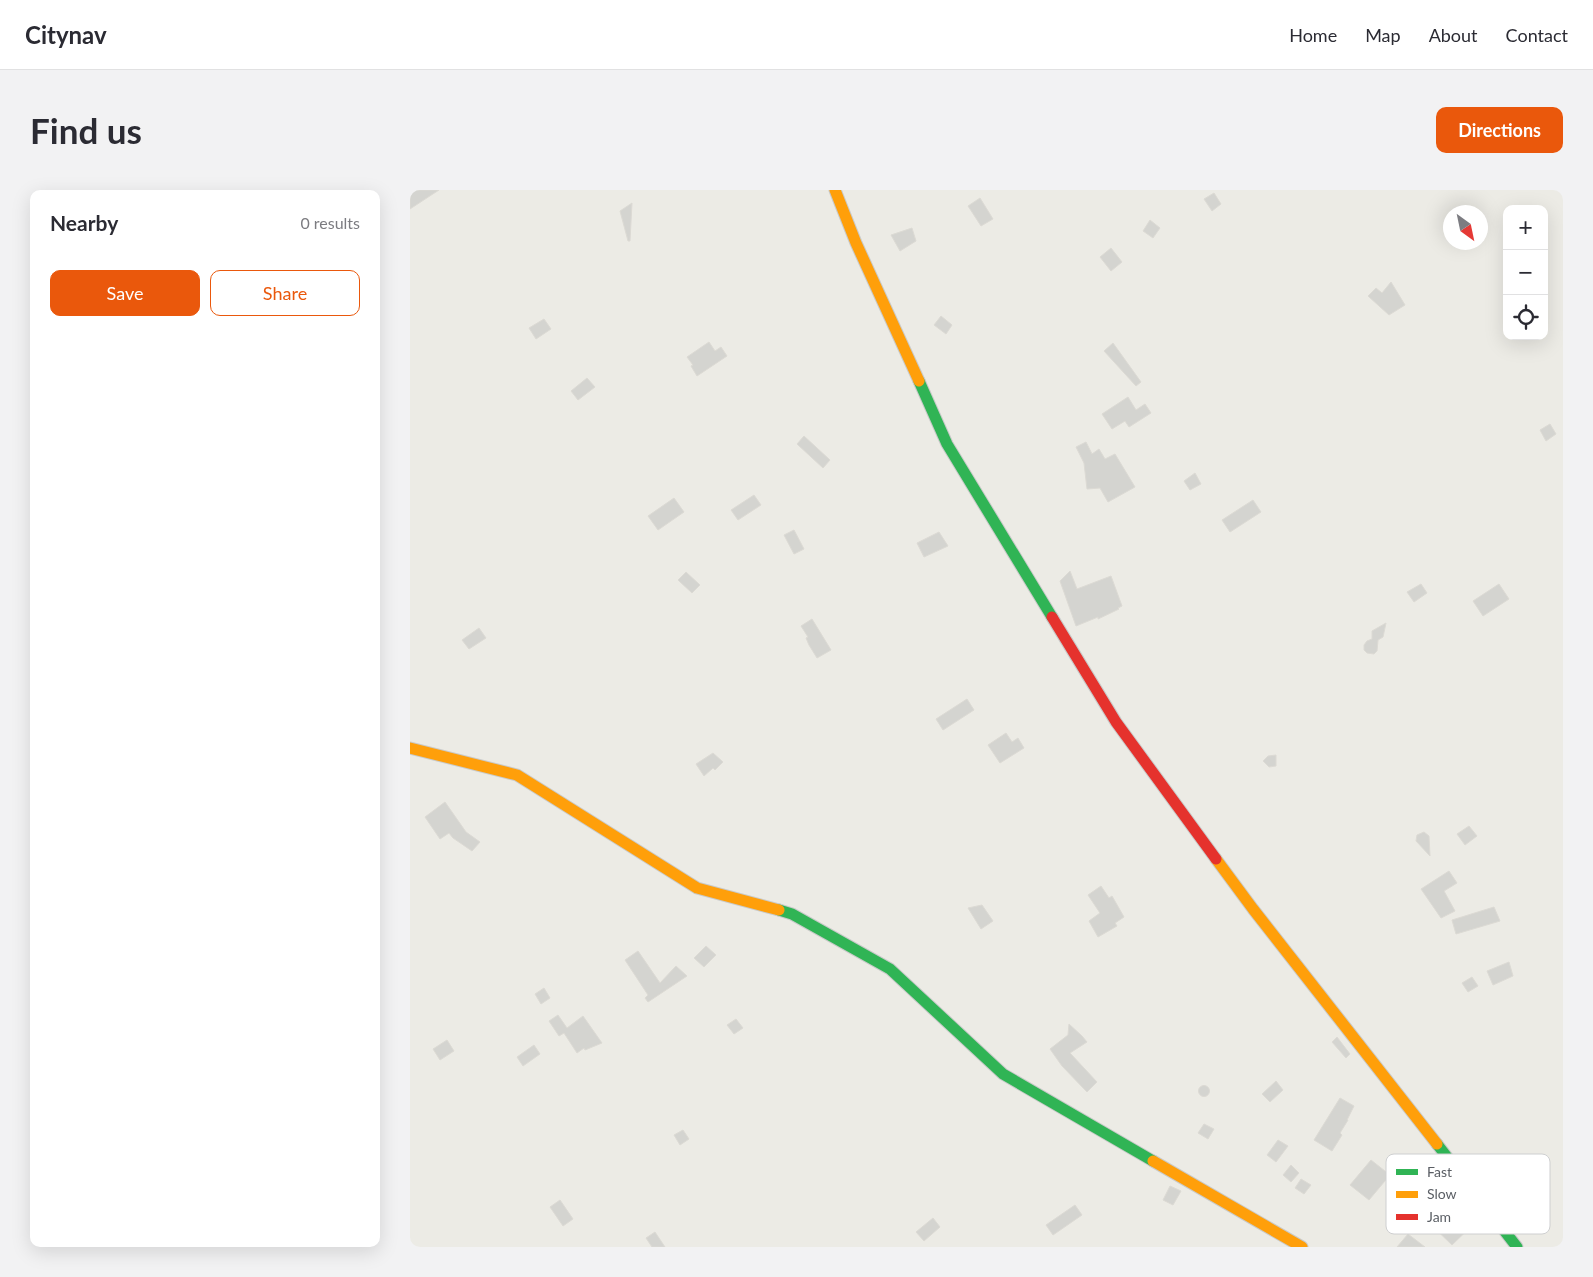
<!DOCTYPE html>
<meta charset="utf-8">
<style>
:root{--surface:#fff;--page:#f2f2f3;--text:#2b2b33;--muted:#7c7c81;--line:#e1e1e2;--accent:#ea580c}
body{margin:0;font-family:Lato,sans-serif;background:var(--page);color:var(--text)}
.controls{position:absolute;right:15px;top:15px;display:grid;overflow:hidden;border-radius:10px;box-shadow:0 5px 20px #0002}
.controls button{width:45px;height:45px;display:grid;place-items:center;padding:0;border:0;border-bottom:1px solid var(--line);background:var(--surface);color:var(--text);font:25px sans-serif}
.compass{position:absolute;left:1033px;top:15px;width:45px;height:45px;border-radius:50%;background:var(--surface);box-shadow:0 5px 20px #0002;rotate:147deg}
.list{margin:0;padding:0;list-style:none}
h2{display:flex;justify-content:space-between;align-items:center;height:65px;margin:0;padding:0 20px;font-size:21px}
h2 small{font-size:16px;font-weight:400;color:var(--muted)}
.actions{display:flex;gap:10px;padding:15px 20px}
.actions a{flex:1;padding:11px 0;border:1px solid var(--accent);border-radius:10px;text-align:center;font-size:18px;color:var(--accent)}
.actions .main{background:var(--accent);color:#fff}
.icon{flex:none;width:28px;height:28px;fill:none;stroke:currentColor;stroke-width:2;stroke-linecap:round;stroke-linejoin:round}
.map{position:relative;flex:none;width:1153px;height:1057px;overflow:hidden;border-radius:10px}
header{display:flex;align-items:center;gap:30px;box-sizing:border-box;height:70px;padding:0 25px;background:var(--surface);border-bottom:1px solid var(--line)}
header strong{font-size:24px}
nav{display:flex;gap:28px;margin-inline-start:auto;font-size:18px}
.intro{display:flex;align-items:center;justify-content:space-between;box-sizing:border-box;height:120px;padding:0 30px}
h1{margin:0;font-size:35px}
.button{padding:12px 22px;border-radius:10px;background:var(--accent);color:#fff;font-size:18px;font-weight:700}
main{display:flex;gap:30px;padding:0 30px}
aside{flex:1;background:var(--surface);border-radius:10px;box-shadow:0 5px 20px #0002}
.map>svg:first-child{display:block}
.building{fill:#d4d4d0;stroke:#dcdad4}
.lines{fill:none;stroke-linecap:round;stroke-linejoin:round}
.fast-casing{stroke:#c9cac9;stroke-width:13}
.slow-casing{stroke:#c9cac9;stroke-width:13}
.jam-casing{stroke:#c9cac9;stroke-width:13}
.fast{stroke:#30b455;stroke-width:11}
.slow{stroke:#ff9f0a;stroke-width:11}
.jam{stroke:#e5322d;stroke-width:11}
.key{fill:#fff;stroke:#cecfd0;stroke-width:1}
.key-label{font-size:14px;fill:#5a5e64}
</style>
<header>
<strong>Citynav</strong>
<nav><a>Home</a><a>Map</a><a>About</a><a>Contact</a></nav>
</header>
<div class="intro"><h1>Find us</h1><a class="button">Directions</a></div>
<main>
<aside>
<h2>Nearby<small>0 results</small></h2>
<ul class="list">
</ul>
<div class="actions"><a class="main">Save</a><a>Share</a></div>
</aside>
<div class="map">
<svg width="1153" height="1057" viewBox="0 0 1153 1057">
<rect width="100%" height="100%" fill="#ecebe5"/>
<!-- building -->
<path class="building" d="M6 0H29L0 19V4Z
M804 3 811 14 802 21 794 9Z
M570 8 583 29 571 36 558 16Z
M222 13 220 51H218L210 21Z
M740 30 750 38 743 48 733 41Z
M502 38 506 51 490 61 481 45Z
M701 58 712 72 701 81 690 67Z
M981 92 995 115 979 125 958 106 966 98 972 103Z
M531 126 542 135 536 144 524 135Z
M134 129 141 139 126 149 119 138Z
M299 152 305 161 311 157 317 166 287 186 281 176 283 175 277 167Z
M703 153 731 192 726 196 694 161Z
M177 188 185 197 168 210 161 201Z
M718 207 726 220 735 214 741 223 719 237 715 231 702 239 692 224Z
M1140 234 1146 244 1136 251 1130 240Z
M394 246 420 270 413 278 387 254Z
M676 252 682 264 689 259 695 269 705 264 725 297 698 312 690 298 677 299 674 273 666 257Z
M785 283 791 294 780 300 774 291Z
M344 305 351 315 328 330 321 320Z
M264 308 274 322 248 340 238 326Z
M843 310 851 322 820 342 812 330Z
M384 340 394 359 384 364 374 345Z
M529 342 538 356 514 367 507 353Z
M660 381 667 399 701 386 712 416 708 418 709 419 688 429V427L666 436 650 391Z
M276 382 290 395 282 403 268 390Z
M1011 394 1017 403 1004 412 997 402Z
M1089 394 1099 409 1073 426 1063 411Z
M402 429 421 460 407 468 399 455 396 448 398 447 391 436Z
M976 433 973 447 968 450 967 461 964 464 957 463 954 460V455L957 451 962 449V441Z
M69 438 76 448 59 459 52 450Z
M557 509 564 520 533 540 526 529Z
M596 543 602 552 608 548 614 558 590 573 578 555Z
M303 563 313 572 305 580 303 578 294 586 286 574Z
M866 565V576L859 577 853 571 858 566Z
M35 612 56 642 70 652 62 661 43 648 39 643 30 649 15 627Z
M1059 636 1067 646 1055 655 1047 644Z
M1014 642 1019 646 1020 666 1006 651 1007 645Z
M1039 681 1047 693 1034 701 1045 721 1031 728 1011 699Z
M691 696 699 708 702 706 714 727 705 733 707 736 688 747 679 731 690 723 678 705Z
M572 715 583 731 571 739 558 718Z
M1084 717 1090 731 1046 744 1042 730Z
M296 756 306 765 294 777 284 768Z
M228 761 250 793 266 776 277 786 238 812 235 808 238 805 215 770Z
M1099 772 1103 786 1083 795 1077 781Z
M1062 787 1068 796 1058 802 1052 793Z
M134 798 140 808 131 814 125 804Z
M148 825 157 838 173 826 192 853 175 860 174 858 167 863 154 843 149 846 139 831Z
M326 829 333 838 324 844 317 835Z
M659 834 672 846 677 852 660 863 687 892 677 902 652 876 640 859 658 845Z
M927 847 940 864 936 868 922 852Z
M37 850 44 861 30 870 23 859Z
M124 855 130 864 113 876 107 867Z
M866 891 873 900 860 912 852 904Z
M788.5 901a5.5 5.5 0 1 1 11 0a5.5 5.5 0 1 1-11 0Z
M930 908 944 916 937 930H938L930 943 932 945 922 961 904 950Z
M794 934 804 939 798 949 788 943Z
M273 940 279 949 270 955 264 945Z
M868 950 878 956 866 972 857 965Z
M961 970 980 985 959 1010 940 995Z
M881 975 889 983 881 992 873 985Z
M1030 979 1069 1029 1042 1055 1015 1029 1023 1021 1005 1001Z
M891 989 901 995 894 1004 885 998Z
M760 996 771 1001 763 1015 753 1010Z
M150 1010 163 1029 153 1036 140 1017Z
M665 1015 672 1025 643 1045 636 1035Z
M523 1028 530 1037 514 1051 506 1042Z
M245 1042 255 1057H242L236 1048Z
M998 1044 1015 1057H987Z"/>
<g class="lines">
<defs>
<path id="fast" d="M509 191 537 254 642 427
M369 720 382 724 480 779 593 884 743 971
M1027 954 1107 1057"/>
<path id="slow" d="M425 0 446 53 509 191
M0 558 107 585 287 698 369 720
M806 669 843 719 1027 954
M743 971 892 1057"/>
<path id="jam" d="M642 427 706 532 806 669"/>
</defs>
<!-- fast casing -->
<use href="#fast" class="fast-casing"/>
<!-- slow casing -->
<use href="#slow" class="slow-casing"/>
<!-- jam casing -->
<use href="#jam" class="jam-casing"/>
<!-- fast -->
<use href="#fast" class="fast"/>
<!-- slow -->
<use href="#slow" class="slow"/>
<!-- jam -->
<use href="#jam" class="jam"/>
</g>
<!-- legend -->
<rect x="976" y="964" width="164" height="80" rx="8" class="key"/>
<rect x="986" y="979" width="22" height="6" fill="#30b455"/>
<rect x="986" y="1001" width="22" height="7" fill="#ff9f0a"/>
<rect x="986" y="1024" width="22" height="6" fill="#e5322d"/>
<g class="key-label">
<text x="1017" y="987">Fast</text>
<text x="1017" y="1009">Slow</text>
<text x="1017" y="1032">Jam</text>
</g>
</svg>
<div class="controls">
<button>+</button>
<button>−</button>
<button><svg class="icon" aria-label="locate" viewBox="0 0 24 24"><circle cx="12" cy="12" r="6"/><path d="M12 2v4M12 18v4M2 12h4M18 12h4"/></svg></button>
</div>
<svg class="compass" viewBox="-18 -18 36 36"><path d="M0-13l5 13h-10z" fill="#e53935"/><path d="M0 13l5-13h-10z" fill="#7c7c81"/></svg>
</div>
</main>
